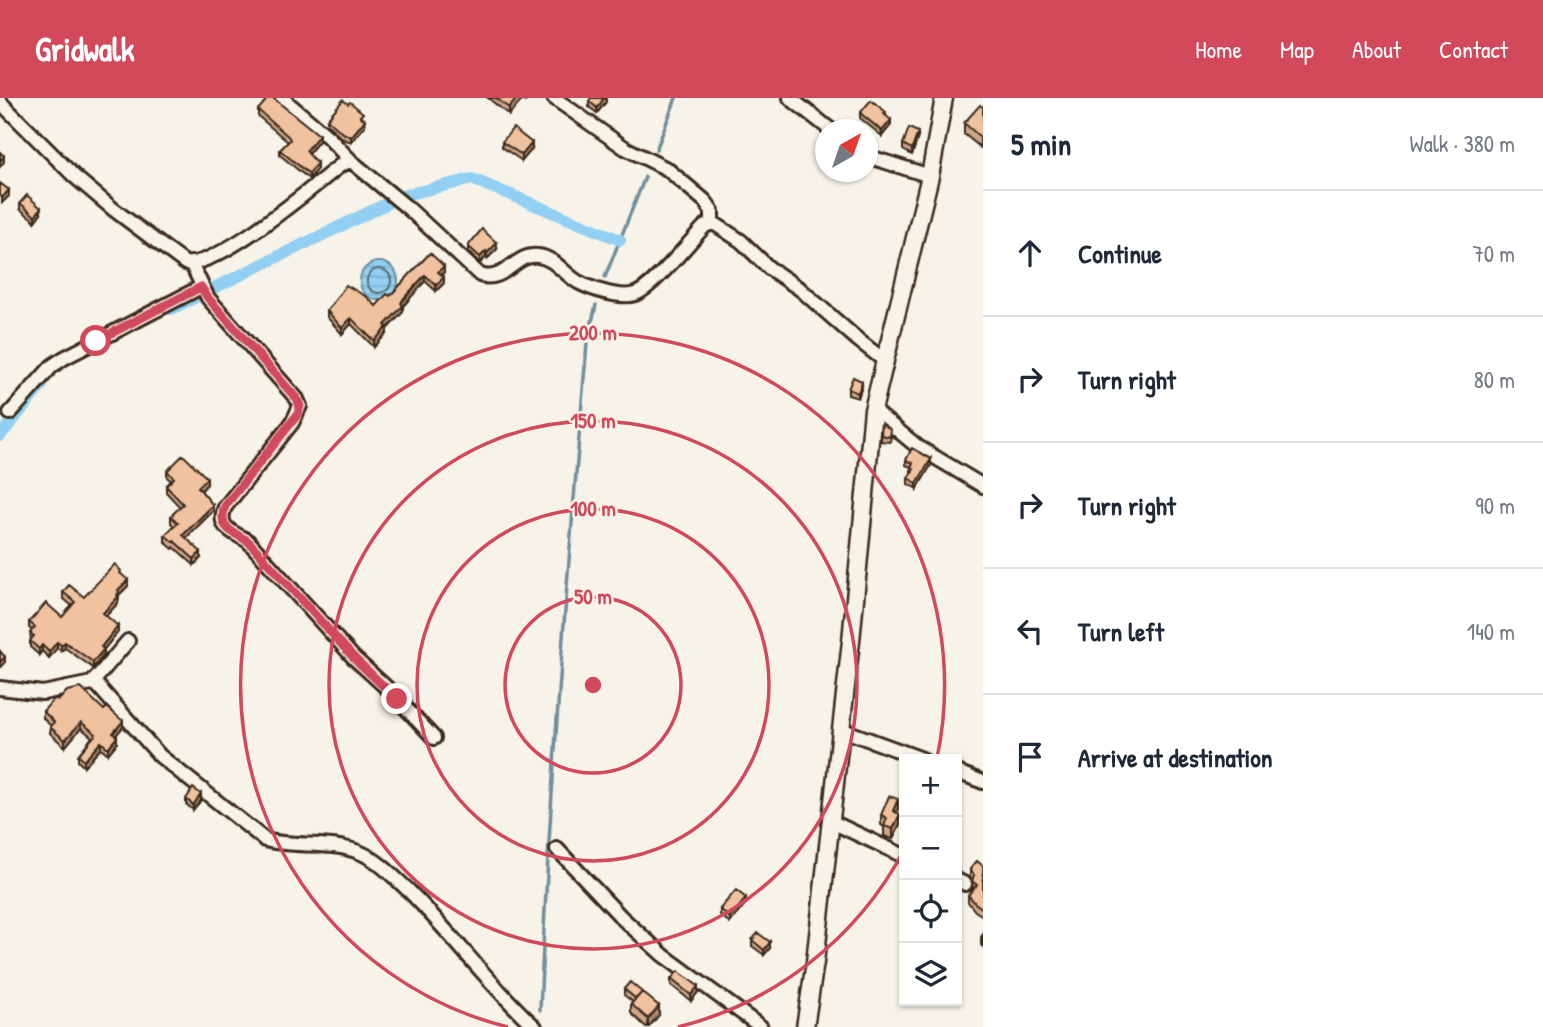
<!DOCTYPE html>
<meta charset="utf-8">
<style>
:root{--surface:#fff;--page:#f6f6f7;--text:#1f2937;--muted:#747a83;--line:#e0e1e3;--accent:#d1495b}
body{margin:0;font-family:"Patrick Hand",sans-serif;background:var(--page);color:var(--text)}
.controls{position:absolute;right:21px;bottom:21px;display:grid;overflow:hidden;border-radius:0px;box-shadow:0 2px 5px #0004}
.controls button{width:63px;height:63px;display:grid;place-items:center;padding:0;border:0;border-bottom:2px solid var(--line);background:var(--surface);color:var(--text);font:35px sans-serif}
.compass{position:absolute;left:815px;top:21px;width:63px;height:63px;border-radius:50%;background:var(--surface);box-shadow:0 2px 5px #0004;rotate:40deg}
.stop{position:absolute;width:21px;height:21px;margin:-16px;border:5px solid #d1495b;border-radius:50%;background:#fff}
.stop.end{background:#d1495b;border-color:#fff;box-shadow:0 2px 7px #0008}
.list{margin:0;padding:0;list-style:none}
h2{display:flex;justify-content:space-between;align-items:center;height:91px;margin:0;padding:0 28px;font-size:30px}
h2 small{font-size:23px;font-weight:400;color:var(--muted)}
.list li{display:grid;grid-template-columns:46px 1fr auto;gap:21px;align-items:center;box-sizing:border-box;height:126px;padding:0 28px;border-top:2px solid var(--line)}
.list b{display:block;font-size:26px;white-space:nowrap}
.list em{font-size:23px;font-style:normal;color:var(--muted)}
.icon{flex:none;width:38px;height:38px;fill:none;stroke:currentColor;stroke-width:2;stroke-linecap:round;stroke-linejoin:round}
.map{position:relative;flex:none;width:983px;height:929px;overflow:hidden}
header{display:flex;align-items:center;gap:42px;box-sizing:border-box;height:98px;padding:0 35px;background:var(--accent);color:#fff}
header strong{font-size:33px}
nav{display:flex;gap:38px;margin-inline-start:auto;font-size:24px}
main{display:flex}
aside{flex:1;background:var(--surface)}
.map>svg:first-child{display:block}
.water{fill:url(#water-rules);stroke:#6f8e9d;stroke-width:2}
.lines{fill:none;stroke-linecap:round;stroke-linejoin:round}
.shore{stroke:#5d6c73;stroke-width:2}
.stream{stroke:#6f8e9d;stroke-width:3.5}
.canal{stroke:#91d0f2;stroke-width:12}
.minor-casing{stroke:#3b2a1e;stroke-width:18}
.tertiary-casing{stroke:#3b2a1e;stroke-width:21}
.minor{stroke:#f7f3e8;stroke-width:12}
.tertiary{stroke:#f7f3e8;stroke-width:16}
.wall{fill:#cea789;stroke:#3b2a1e;stroke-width:2}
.shaded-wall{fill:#a8886f;stroke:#3b2a1e;stroke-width:2}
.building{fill:#f0c29f;stroke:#3b2a1e;stroke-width:2}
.route{stroke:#d1495b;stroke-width:9}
.ring{fill:none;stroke:#d1495b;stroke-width:3.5}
.centre{fill:#d1495b;stroke:#f7f3e8;stroke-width:3.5}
.ring-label{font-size:21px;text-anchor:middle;font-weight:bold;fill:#d1495b;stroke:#f7f3e8;stroke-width:5;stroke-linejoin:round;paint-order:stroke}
</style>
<header>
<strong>Gridwalk</strong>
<nav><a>Home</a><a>Map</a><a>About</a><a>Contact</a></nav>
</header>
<main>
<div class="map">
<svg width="983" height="929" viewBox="0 0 983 929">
<defs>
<pattern id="water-rules" width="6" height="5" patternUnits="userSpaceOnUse" patternTransform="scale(1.75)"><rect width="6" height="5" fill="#91d0f2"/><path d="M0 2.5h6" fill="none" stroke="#7eb3cf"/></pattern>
</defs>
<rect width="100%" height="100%" fill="#f7f3e8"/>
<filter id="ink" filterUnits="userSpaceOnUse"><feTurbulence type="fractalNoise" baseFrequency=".0143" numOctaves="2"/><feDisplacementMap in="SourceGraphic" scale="14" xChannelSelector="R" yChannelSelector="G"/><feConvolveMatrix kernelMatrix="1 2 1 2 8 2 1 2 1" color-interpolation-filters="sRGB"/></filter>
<g filter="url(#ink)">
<!-- water -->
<path class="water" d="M360 183a19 19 0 1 1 38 0a19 19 0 1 1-38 0Z"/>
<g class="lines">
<!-- shore -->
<path class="shore" d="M367 183a12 12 0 1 1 24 0a12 12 0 1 1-24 0Z"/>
<!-- stream -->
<path class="stream" d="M656 52 676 0
M605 179 645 79
M540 912C550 689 568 467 587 245L596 207"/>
<!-- canal -->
<path class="canal" d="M405 97 472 81 620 142
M171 211 388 105
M0 338 42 287"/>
<defs>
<path id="minor" d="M282 0 328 39 351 63
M554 0 625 50 667 71 705 103 712 113V124
M790 0 831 32
M0 4 74 78 113 111 185 165C217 171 314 88 342 66L351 63 409 111 480 177C504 186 516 154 538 158 555 160 564 176 578 184 591 191 621 201 635 196 653 190 689 144 704 129L712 124 741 143 769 170 800 191 858 242 885 263
M867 58 930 78
M192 167 208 200 297 301 300 308 292 325 225 409C216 430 233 434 248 443L354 560 388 591 434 640
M873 312 918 349 983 388
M10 315 52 268 64 260 201 189
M92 585 128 543
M0 590 43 595 92 585 97 587 160 658 265 742C296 750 330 742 361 755 378 762 393 778 407 791 452 835 489 887 535 929
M840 631 922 661
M957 674 983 684
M830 723 904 758
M557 751 622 820 663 857 761 929
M957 782 965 786"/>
<path id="tertiary" d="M805 929 815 864 851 543 873 312 930 78 944 0"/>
</defs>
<!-- minor casing -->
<use href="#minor" class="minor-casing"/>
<!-- tertiary casing -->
<use href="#tertiary" class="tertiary-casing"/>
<!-- minor -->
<use href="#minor" class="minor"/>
<!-- tertiary -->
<use href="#tertiary" class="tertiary"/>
</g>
<!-- wall -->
<path class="wall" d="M488 0H529L525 4 522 2 509 17Z
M606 0V4L597 15 589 9V3Z
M348 6 363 20 365 28 351 44 341 40 327 26V21Z
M983 9 980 49 964 36V25Z
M258 12 319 43 308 56 317 71 309 81 280 57V52L288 44 258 18Z
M860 15 886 17 891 27 882 38 860 20Z
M918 39 912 57 903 52V46Z
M502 44 532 51 522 63 502 49Z
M20 105 41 115 35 123 20 111Z
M468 148 497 151 487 161 486 159 480 165 468 154Z
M430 155 444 174 442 177 444 185 436 193 425 183 404 207 403 208V214L387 231V235L374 249 351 226 342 236 327 219V213L376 208 390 198Z
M862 288 858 300 848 297V291Z
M881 337 891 338 890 344 881 343Z
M906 362 931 367 917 391 908 386V380L911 375V369L906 367Z
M167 373 207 386 201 393 213 413 186 440 201 460 194 467 174 449 173 451 165 444V437L174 428 171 425V418L180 409 166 394V388L171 383 167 379Z
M121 476 128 488 119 497 118 505 106 518 118 534 104 551V557L93 570 65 550 61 553 57 550 49 560 42 553 39 557 30 549V543L31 542 30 535 32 532 29 530V524L62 519 72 508 63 500V494L84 499Z
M58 603 123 629 116 637 117 645 108 656 101 650 84 669 78 663V657L92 639 81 630 65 649 50 635 51 628 43 620V613Z
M186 701 201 702 193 712 186 706Z
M898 711 896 715 900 726 893 741 884 738V729L881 727V717Z
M983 768V818L975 813 968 804V797L973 791 972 783 970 779V771Z
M746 805 730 825 720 817V811Z
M983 836V849L981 847V839Z
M752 842 770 850 764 857 752 848Z
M671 881 698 894 691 903 671 887Z
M624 891 659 917 649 929H646L631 915V906L633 904 624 897Z"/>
<!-- shaded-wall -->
<path class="shaded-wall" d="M517 0H522V2L509 17V10Z
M604 0H606V4L597 15V10Z
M365 22V28L351 44V39Z
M891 22V27L882 38V33Z
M918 34V39L912 57V51Z
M983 36V46L980 49V39Z
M319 37V43L306 58V53Z
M532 45V51L522 63V57Z
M4 58V64L0 69V63Z
M317 65V71L309 81V76Z
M9 92V98L2 105V100Z
M41 110V115L35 123V118Z
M497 145V151L487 161V155Z
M486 153V159L480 165V159Z
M444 168V174L438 180V174Z
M425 177V183L404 207 403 208V214L387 231V235L374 249V243L401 205Z
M444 179V185L436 193V187Z
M351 220V226L342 236V230Z
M862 283V288L858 300V295Z
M931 361V367L917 391V385Z
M207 380V386L198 396V389Z
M213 407V413L183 443V437Z
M201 454V460L194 467V461Z
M128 482V488L119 497 118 505 103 521V515L118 492Z
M118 528V534L101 555V549Z
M57 544V550L49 560V554Z
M65 544V550L61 553V547Z
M42 547V553L39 557V551Z
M104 551V557L93 570V564Z
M5 559V564L0 570V564Z
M123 623V629L113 641V635Z
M81 624V630L65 649V642Z
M117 639V645L108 656V650Z
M101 644V650L84 669V663Z
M201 696V702L193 712V707Z
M898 701V711L893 723V713Z
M900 716V726L893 741V731Z
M746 800V805L730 825V820Z
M770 844V850L764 857V852Z
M698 888V894L691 903V897Z
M659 908V917L649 929H648V921Z"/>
<!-- building -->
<path class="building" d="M268 0H273L319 37 306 53 317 65 309 76 280 52 290 42 289 39 258 12Z
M496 0H517L509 10Z
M591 0H604L597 10 589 3Z
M343 2 348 6 350 4 363 15 360 18 365 22 351 39 341 34 327 21Z
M871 2 886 14 884 16 891 22 882 33 860 15Z
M980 7 983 9V36L980 39 964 25Z
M513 30 532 45 522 57 502 44Z
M909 30 918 34 912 51 903 46Z
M0 54 4 58 0 63Z
M0 85 9 92 2 100 0 97Z
M27 97 41 110 35 118 20 105Z
M482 131 497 145 487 155 486 153 480 159 468 148Z
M430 155 444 168 438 174 444 179 436 187 425 177 404 200 401 205 403 208 385 227 387 229 374 243 351 220 342 230 327 213 346 187 367 199 376 208 387 196 390 198Z
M853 279 862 283 858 295 848 291Z
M882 325 891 332 890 339 881 337Z
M912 350 931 361 917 385 908 380 914 371 911 369 913 365 906 362Z
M183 357 207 380 198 389 213 407 183 437 201 454 194 461 174 443 173 444 165 437 178 425 171 418 183 406 166 388 174 380 167 373Z
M115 466 121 473 120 475 128 482 118 492 119 494 117 497 118 499 103 515 118 528 101 549 104 551 93 564 65 544 61 547 57 544 49 554 42 547 39 551 30 543 34 538 30 535 35 529 29 524 46 505 62 519 75 504 63 494 69 487 84 499Z
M0 553 5 559 0 564Z
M81 590 104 612 107 609 123 623 113 635 117 639 108 650 101 644 84 663 78 657 96 636 81 624 65 642 50 629 54 624 43 613 55 600 58 603 67 593Z
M193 690 201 696 193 707 186 701Z
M889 698 898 701 893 713 900 716 893 731 884 728 887 720 881 717Z
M977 763 983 768V811L975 805 968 797 977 787 972 783 974 777 970 771Z
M736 792 746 800 730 820 720 811Z
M758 835 770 844 764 852 752 842Z
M678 873 698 888 691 897 671 881Z
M630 884 642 894 636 901 624 891Z
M642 894 659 908 648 921 631 906Z"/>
</g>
<g class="lines" filter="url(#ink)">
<!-- route -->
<path class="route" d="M96 243 201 189 208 200 297 301 300 308 298 316 225 408C217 430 233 434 248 443L354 560 397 601"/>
</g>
<!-- distance rings -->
<g class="ring">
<circle cx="593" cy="587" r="88"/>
<circle cx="593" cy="587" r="176"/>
<circle cx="593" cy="587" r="264"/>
<path d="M904 752A352 352 0 0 1 678 929M508 929A352 352 0 1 1 937 660"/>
</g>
<circle cx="593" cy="587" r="10" class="centre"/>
<g class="ring-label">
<text x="593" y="242">200 m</text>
<text x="593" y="330">150 m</text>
<text x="593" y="418">100 m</text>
<text x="593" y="506">50 m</text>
</g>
</svg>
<div class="controls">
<button>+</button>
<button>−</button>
<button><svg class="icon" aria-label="locate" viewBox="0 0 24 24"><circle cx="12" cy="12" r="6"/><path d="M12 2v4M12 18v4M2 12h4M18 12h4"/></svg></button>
<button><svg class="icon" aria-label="layers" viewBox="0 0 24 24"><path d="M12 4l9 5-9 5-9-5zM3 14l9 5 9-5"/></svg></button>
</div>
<svg class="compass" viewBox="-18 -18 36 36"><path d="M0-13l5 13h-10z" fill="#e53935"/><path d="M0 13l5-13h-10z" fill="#747a83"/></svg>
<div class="stop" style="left:96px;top:243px"></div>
<div class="stop end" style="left:397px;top:601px"></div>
</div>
<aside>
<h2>5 min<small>Walk · 380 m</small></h2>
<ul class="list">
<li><svg class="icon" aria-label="ahead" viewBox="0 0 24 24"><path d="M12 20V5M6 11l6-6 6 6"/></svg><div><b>Continue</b></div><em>70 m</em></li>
<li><svg class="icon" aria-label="right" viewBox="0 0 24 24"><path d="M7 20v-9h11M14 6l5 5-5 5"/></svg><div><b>Turn right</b></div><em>80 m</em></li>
<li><svg class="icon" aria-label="right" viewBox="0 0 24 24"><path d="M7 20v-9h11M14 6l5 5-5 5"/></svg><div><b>Turn right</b></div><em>90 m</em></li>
<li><svg class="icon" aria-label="left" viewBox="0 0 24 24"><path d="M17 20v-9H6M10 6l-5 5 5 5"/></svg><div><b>Turn left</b></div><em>140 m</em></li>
<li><svg class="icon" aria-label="arrive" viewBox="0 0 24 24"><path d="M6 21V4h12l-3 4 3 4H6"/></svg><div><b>Arrive at destination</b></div></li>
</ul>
</aside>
</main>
